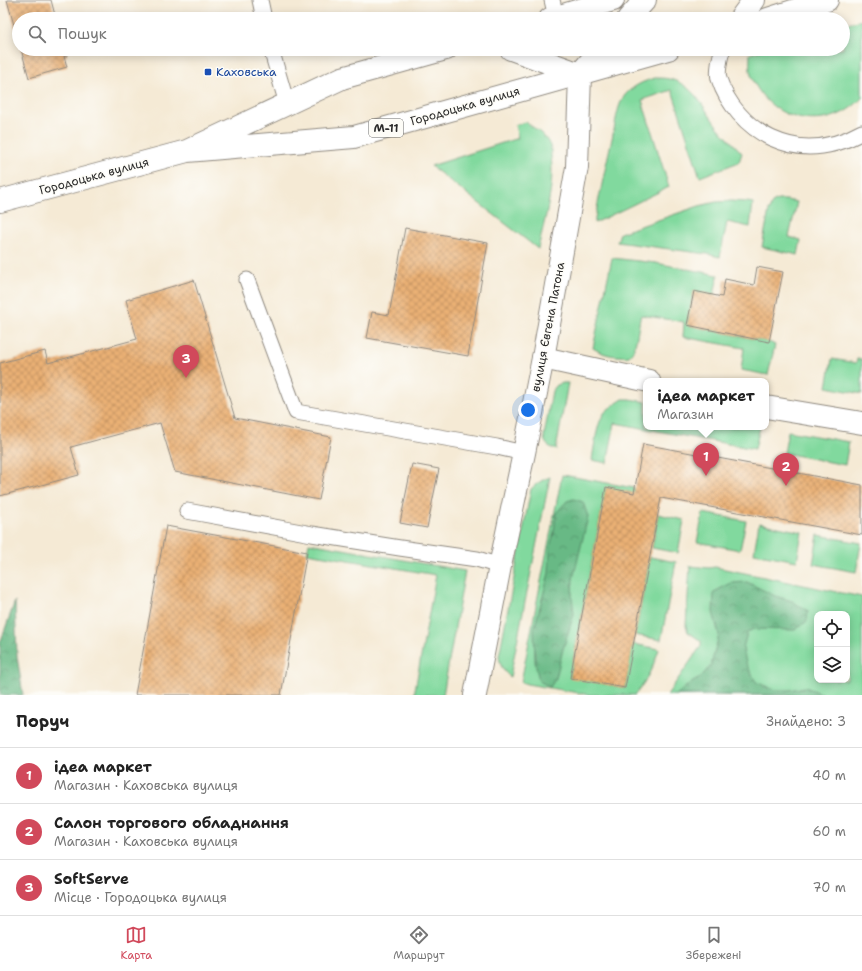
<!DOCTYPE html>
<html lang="uk">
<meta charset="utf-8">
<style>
:root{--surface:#fff;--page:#f6f6f6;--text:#222;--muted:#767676;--line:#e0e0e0;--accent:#d1495b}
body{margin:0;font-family:"Shantell Sans",sans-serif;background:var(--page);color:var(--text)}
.controls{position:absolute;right:12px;bottom:12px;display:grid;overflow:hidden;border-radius:8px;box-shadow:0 2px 10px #0003}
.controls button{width:36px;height:36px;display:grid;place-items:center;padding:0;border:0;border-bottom:1px solid var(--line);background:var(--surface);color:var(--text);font:20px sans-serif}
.you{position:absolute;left:528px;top:410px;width:14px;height:14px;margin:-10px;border:3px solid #fff;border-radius:50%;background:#1a73e8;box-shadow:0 0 0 6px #1a73e833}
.badge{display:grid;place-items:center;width:26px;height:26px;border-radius:50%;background:var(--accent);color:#fff;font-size:13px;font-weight:700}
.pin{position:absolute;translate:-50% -33px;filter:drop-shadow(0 1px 2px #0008)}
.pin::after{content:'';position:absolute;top:21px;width:14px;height:12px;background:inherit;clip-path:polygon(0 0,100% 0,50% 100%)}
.popup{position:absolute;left:643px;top:378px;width:126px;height:52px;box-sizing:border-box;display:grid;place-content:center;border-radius:8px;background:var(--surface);filter:drop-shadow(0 1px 3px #0005);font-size:13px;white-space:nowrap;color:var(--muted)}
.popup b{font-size:15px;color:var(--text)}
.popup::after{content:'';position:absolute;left:50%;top:100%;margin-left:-8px;border:8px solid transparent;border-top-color:var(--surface)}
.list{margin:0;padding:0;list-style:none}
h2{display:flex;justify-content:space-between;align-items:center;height:52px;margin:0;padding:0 16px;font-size:17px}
h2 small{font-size:13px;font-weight:400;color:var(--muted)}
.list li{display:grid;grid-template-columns:26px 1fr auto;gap:12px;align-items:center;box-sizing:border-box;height:56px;padding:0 16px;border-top:1px solid var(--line)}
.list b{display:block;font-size:15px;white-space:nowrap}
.list p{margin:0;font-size:13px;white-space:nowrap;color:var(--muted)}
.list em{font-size:13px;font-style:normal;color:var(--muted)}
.icon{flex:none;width:22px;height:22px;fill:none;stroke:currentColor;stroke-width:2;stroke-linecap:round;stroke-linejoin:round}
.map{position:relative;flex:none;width:862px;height:695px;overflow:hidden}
.search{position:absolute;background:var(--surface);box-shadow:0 2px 10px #0003;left:12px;right:12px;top:12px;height:44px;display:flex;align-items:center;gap:10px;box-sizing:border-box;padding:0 14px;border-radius:22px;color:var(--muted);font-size:15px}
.sheet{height:220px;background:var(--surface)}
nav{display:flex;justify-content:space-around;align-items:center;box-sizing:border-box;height:56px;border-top:1px solid var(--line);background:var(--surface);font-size:11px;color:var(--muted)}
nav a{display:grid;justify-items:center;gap:2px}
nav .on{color:var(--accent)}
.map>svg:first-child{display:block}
.grass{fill:#81d99e;stroke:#568264;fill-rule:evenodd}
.forest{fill:url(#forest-crowns);stroke:#4a7258}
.building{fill:url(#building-cross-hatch)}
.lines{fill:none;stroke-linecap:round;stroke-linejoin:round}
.lane-casing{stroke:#908a80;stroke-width:17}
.street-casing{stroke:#908a80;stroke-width:24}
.secondary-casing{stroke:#908a80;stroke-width:24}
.primary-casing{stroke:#908a80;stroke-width:24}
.lane{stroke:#fff;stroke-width:15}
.street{stroke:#fff;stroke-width:22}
.secondary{stroke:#fff;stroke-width:22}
.primary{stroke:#fff;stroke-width:22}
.transit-dot{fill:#1a4fb4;stroke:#fdfcf7;stroke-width:1.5}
.labels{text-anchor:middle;stroke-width:3;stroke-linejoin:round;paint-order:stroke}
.shield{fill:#fdfcf7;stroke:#6a6a68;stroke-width:1}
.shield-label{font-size:11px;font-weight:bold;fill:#2b2b2b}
.transit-label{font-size:12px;fill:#164399;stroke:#fdfcf7;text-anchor:start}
.street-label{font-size:12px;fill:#2b2b2b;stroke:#fdfcf7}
</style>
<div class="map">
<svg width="862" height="695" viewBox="0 0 862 695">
<defs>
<pattern id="forest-crowns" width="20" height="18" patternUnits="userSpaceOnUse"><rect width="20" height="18" fill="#68b985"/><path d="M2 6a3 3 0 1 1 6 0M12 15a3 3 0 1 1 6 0" fill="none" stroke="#56976d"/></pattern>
<pattern id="building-cross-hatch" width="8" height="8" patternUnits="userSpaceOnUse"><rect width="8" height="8" fill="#eab074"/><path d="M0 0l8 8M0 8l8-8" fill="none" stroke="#be8f5f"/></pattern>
</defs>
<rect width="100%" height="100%" fill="#fdfcf7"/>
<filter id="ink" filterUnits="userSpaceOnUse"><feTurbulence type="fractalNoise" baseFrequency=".025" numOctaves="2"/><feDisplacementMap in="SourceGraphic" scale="8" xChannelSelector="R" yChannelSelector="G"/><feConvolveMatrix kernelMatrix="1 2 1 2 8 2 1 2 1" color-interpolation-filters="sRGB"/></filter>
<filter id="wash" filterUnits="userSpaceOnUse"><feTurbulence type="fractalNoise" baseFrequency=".012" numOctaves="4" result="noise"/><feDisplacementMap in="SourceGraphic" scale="16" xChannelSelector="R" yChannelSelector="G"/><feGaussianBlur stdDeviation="0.9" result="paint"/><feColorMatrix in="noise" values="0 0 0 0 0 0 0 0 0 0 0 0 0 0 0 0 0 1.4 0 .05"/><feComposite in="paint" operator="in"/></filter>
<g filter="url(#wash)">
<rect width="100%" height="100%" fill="#f5ead5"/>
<!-- grass -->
<path class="grass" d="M862 20V98C828 135 768 123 751 75 749 69 750 60 750 54L765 49H843V25Z
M655 78C661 78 667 78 673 80 695 87 704 109 717 126 724 135 734 144 742 153L739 162 700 177 672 90 642 100 669 187 595 223V218C601 189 607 159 614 130 616 119 618 104 625 95 633 86 644 81 655 78Z
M526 122C535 129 546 135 550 146 551 148 551 152 551 155 555 186 545 218 538 249L431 166 518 138 515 125Z
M778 200H786L797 202 789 237 801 240 798 255 762 247 769 210 772 203Z
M731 201 747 202 753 203 750 227 727 222 720 257 707 254 617 242 620 233 699 206 716 202Z
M612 258 656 263 718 275 714 295 694 291 687 325 769 342 775 345 768 375 741 370 744 348 683 337 684 322 641 315C638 324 637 351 629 356 625 357 620 356 616 356 607 355 601 353 593 348Z
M832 359 856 363 857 359H862V394L827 387Z
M563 383H568L556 450C548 446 545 445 544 436L552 391 557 385Z
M623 399H630L646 402V427H760L755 449 615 423 607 463 592 460C594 448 597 421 605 412 610 407 617 403 623 399Z
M788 431 849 442 845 465 784 453Z
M562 475 569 476 634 488V493L606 488 570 677 625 688 633 644 659 649C654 665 646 682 635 695H590L527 684 521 682Z
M550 477 510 677C502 670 500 665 499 656L531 489C537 483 542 480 550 477Z
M703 513 746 521 740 550 697 542Z
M658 514 684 520 678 553 652 548Z
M759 523 802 532 797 561 754 553Z
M818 535 861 543 856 572 813 564Z
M309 543 465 571 443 695H414L436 575 307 553Z
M650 557 676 562 661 640 635 635Z
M690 566 709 568 715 567 862 597V695H667L701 646V641L688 632 686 626ZM817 614H847V680H817Z"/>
<!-- forest -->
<path class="forest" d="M574 499 583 502 588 517 573 579 572 596 574 614 563 649 556 678 550 687 539 681 535 662 534 629 549 573 550 547 554 532 556 513 567 501Z
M747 582 775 596 792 601 808 611 807 621 795 630 753 629 747 633 743 648 746 663 756 682 775 690H790L805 687 826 695H676L688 685 701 677 711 665 719 635 713 612 714 592 731 583Z
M15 601 17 656 23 695H0V643Z"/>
<g id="blocks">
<!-- building -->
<path class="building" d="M7 0H51L56 19H19V43Z
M21 49H65L67 56H64L67 67 29 78Z
M405 228 488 243 468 356 367 338 372 312 389 315Z
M757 267 783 272 769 342 687 325 694 291 722 297 725 279 754 285Z
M194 280 235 418 331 437 319 500 175 472 160 423 71 447 79 475 0 496V363L45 351 48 363 137 339 126 300Z
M643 444 862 485V535L661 498 625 688 570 678 606 487 634 493Z
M412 464 439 469 427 528 400 523Z
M166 526 307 552 281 695H135Z"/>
</g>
</g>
<g filter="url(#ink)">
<use href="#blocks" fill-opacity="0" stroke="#908a80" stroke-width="1"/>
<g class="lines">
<defs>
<path id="lane" d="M260 0 264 19
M552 0 556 17
M271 49 287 104
M723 49C720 56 717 72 719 79 727 104 747 127 771 138 782 143 796 147 809 147 828 147 846 141 862 132
M247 280 296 412 497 447 524 453
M187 511 312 534 400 548 477 559 500 566"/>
<path id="street" d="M543 358 649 381
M766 407 862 423"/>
<path id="secondary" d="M475 695 500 566 524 453 543 358 577 167 580 74"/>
<path id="primary" d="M550 19 613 0
M628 19 645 0
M740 19 754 0
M768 19 827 0
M511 49 580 74
M580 74 601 49
M187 151 354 137 668 49
M0 201 187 151 342 78 446 49"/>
</defs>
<!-- lane casing -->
<use href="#lane" class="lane-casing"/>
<!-- street casing -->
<use href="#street" class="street-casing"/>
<!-- secondary casing -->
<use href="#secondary" class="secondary-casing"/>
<!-- primary casing -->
<use href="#primary" class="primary-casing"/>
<!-- lane -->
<use href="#lane" class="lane"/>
<!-- street -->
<use href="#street" class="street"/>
<!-- secondary -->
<use href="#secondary" class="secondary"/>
<!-- primary -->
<use href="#primary" class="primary"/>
</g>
</g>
<!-- markers -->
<rect class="transit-dot" x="204" y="68" width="8" height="8" rx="2"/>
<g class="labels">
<!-- shield labels -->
<rect class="shield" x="369" y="119" width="34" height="18" rx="3"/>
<g class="shield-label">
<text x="386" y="132">М-11</text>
</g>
<!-- transit labels -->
<g class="transit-label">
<text x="216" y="76">Каховська</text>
</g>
<!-- street labels -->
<g class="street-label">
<text transform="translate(465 106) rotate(-16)" y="4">Городоцька вулиця</text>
<text transform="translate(94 176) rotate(-15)" y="4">Городоцька вулиця</text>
<text transform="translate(548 327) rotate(-79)" y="4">вулиця Євгена Патона</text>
</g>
</g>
</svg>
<div class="controls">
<button><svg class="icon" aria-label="locate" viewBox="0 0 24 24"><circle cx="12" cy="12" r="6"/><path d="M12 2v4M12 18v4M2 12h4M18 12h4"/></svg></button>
<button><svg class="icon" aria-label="layers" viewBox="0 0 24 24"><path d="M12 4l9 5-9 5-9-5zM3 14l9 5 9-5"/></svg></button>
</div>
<div class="you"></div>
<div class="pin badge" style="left:706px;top:476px">1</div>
<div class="popup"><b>ідеа маркет</b>Магазин</div>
<div class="pin badge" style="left:786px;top:486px">2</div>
<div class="pin badge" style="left:186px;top:378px">3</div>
<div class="search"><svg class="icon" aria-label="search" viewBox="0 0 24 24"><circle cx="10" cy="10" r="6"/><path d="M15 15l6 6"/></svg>Пошук</div>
</div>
<section class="sheet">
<h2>Поруч<small>Знайдено: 3</small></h2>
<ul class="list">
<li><span class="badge">1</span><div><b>ідеа маркет</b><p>Магазин · Каховська вулиця</p></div><em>40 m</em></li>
<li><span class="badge">2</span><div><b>Салон торгового обладнання</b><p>Магазин · Каховська вулиця</p></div><em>60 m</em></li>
<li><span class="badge">3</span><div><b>SoftServe</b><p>Місце · Городоцька вулиця</p></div><em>70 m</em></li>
</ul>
</section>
<nav>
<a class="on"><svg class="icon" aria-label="map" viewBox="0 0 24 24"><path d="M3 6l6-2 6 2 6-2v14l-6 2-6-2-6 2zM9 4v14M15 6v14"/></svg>Карта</a>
<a><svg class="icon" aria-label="directions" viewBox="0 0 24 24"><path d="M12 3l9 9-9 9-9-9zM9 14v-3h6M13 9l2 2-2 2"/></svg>Маршрут</a>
<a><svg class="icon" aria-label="saved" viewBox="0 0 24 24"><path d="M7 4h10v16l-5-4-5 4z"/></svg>Збережені</a>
</nav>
